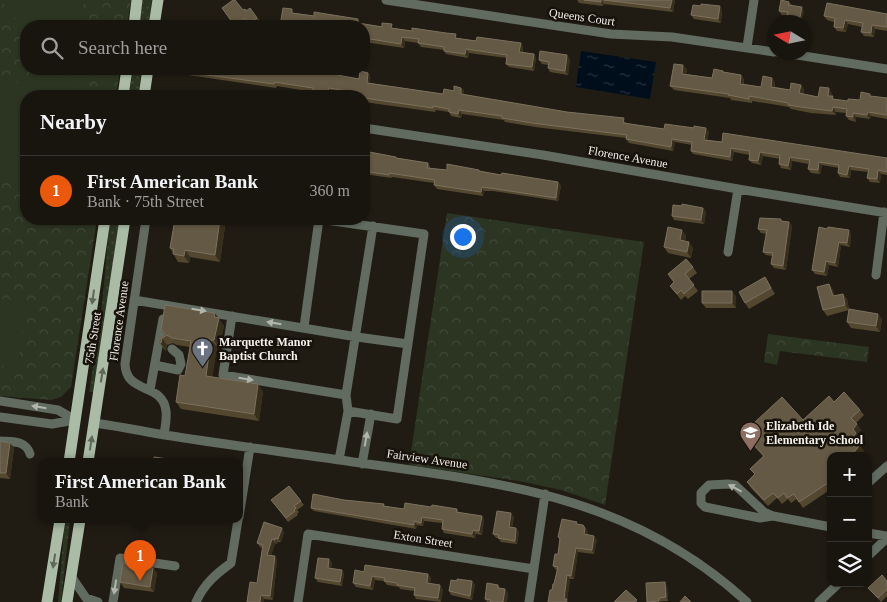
<!DOCTYPE html>
<meta charset="utf-8">
<style>
:root{--surface:#18150e;--page:#211e17;--text:#f1f3f6;--muted:#9f9f9e;--line:#36342e;--accent:#ea580c}
body{margin:0;font-family:"Times New Roman",serif;background:var(--page);color:var(--text)}
.controls{position:absolute;right:15px;bottom:15px;display:grid;overflow:hidden;border-radius:10px;box-shadow:0 1px 4px #0004}
.controls button{width:45px;height:45px;display:grid;place-items:center;padding:0;border:0;border-bottom:1px solid var(--line);background:var(--surface);color:var(--text);font:25px sans-serif}
.compass{position:absolute;left:767px;top:15px;width:45px;height:45px;border-radius:50%;background:var(--surface);box-shadow:0 1px 4px #0004;rotate:280deg}
.you{position:absolute;left:462px;top:236px;width:18px;height:18px;margin:-12px;border:4px solid #fff;border-radius:50%;background:#1a73e8;box-shadow:0 0 0 8px #1a73e833}
.badge{display:grid;place-items:center;width:32px;height:32px;border-radius:50%;background:var(--accent);color:#fff;font-size:16px;font-weight:700}
.pin{position:absolute;translate:-50% -41px;filter:drop-shadow(0 1px 2px #0008)}
.pin::after{content:'';position:absolute;top:26px;width:18px;height:15px;background:inherit;clip-path:polygon(0 0,100% 0,50% 100%)}
.popup{position:absolute;left:38px;top:458px;width:205px;height:65px;box-sizing:border-box;display:grid;place-content:center;border-radius:10px;background:var(--surface);filter:drop-shadow(0 1px 4px #0005);font-size:16px;white-space:nowrap;color:var(--muted)}
.popup b{font-size:19px;color:var(--text)}
.popup::after{content:'';position:absolute;left:50%;top:100%;margin-left:-10px;border:10px solid transparent;border-top-color:var(--surface)}
.list{margin:0;padding:0;list-style:none}
h2{display:flex;justify-content:space-between;align-items:center;height:65px;margin:0;padding:0 20px;font-size:21px}
h2 small{font-size:16px;font-weight:400;color:var(--muted)}
.list li{display:grid;grid-template-columns:32px 1fr auto;gap:15px;align-items:center;box-sizing:border-box;height:70px;padding:0 20px;border-top:1px solid var(--line)}
.list b{display:block;font-size:19px;white-space:nowrap}
.list p{margin:0;font-size:16px;white-space:nowrap;color:var(--muted)}
.list em{font-size:16px;font-style:normal;color:var(--muted)}
.icon{flex:none;width:28px;height:28px;fill:none;stroke:currentColor;stroke-width:2;stroke-linecap:round;stroke-linejoin:round}
.map{position:relative;flex:none;width:887px;height:602px;overflow:hidden}
.search{position:absolute;background:var(--surface);box-shadow:0 1px 4px #0004;left:20px;top:20px;width:350px;height:55px;display:flex;align-items:center;gap:12px;box-sizing:border-box;padding:0 18px;border-radius:20px;color:var(--muted);font-size:19px}
.panel{position:absolute;background:var(--surface);box-shadow:0 1px 4px #0004;left:20px;top:90px;width:350px;height:135px;border-radius:20px}
.map>svg:first-child{display:block}
.grass{fill:url(#grass-dots)}
.park{fill:url(#park-crowns)}
.pitch{fill:#2c3422}
.water{fill:url(#water-ripples)}
.lines{fill:none;stroke-linecap:round;stroke-linejoin:round}
.minor{stroke:#626b60;stroke-width:9}
.major{stroke:#aabba6;stroke-width:11}
.wall{fill:#534730}
.shaded-wall{fill:#372e1c}
.building{fill:#645944;stroke:#7b715e}
.oneway{fill:#606658}
.oneway2{fill:#b2b5ac}
.labels{text-anchor:middle;stroke-width:5;stroke-linejoin:round;paint-order:stroke}
.street-label{font-size:12px;fill:#f4f1eb;stroke:#17120a}
.poi-label{font-size:12px;font-weight:bold;fill:#f4f1eb;stroke:#17120a;text-anchor:start}
</style>
<div class="map">
<svg width="887" height="602" viewBox="0 0 887 602">
<defs>
<pattern id="grass-dots" width="8" height="8" patternUnits="userSpaceOnUse" patternTransform="scale(1.25)"><rect width="8" height="8" fill="#2c3422"/><path d="M2 2h.1M6 6h.1" fill="none" stroke="#414838" stroke-width="1.8" stroke-linecap="round"/></pattern>
<pattern id="park-crowns" width="20" height="18" patternUnits="userSpaceOnUse" patternTransform="scale(1.25)"><rect width="20" height="18" fill="#2c3422"/><path d="M2 6a3 3 0 1 1 6 0M12 15a3 3 0 1 1 6 0" fill="none" stroke="#414838"/></pattern>
<pattern id="water-ripples" width="26" height="14" patternUnits="userSpaceOnUse" patternTransform="scale(1.25)"><rect width="26" height="14" fill="#000e1c"/><path d="M2 4q2-2 4 0t4 0M15 11q2-2 4 0t4 0" fill="none" stroke="#26323d"/></pattern>
</defs>
<rect width="100%" height="100%" fill="#201c13"/>
<!-- grass -->
<path class="grass" d="M143 0H152L149 26H139Z
M133 69H142L138 96H129Z
M110 219H120L94 392H89L101 314Z
M65 520H70L61 602H58Z"/>
<!-- park -->
<path class="park" d="M0 0H131L127 26H26V69H120L116 96H26V219H97L71 387 61 397 51 400 0 396Z
M447 213 644 242 605 505 561 490 519 481 409 465Z
M768 334 869 347 867 362 780 351 777 365 764 362Z"/>
<!-- pitch -->
<path class="pitch" d="M2 0H84L80 26H26L9 13Z
M48 79 75 83 73 96H26V179L0 173V93L20 81Z
M0 299 27 303 17 369 0 366Z"/>
<!-- water -->
<path class="water" d="M581 51 656 62 650 99 576 87Z"/>
<g class="lines">
<!-- minor -->
<path class="minor" d="M386 0 611 34 672 37 774 52
M747 47 754 0
M778 52 887 69
M364 128 543 155 738 189 887 213
M146 219 125 364C126 395 163 382 166 411 167 419 165 427 164 435
M728 252 738 189
M876 275 884 212
M134 300 357 337 408 344
M232 316 223 375 346 395
M304 327 319 219 424 234 397 419 348 411
M155 365 178 370 181 364 179 355 172 349
M150 390 163 319
M0 401 58 410 75 420
M0 417 52 424 75 420
M94 423C118 426 141 431 165 435 221 444 277 451 333 459 489 482 625 490 747 602
M0 441C12 442 26 440 30 454
M339 460 348 411 346 395 373 226
M362 464 371 414
M868 483 887 466
M773 516 760 518 705 507 701 503V493L709 485 728 484 735 485 764 512 773 516 831 527
M239 517 250 447
M868 533 887 536
M868 556 887 538
M71 576 86 598 98 602
M113 602 120 558 175 566
M196 602C204 584 216 574 231 563L238 520
M298 602 308 534 534 569
M529 602 545 494
M819 602 839 583"/>
<!-- major -->
<path class="major" d="M134 26 137 0
M154 26 158 0
M123 96 127 69
M144 96 148 69
M69 462 105 219
M88 462 125 219
M47 602 60 520
M67 602 80 520"/>
</g>
<!-- wall -->
<path class="wall" d="M577 0H675L673 12 604 4 603 6 579 3Z
M789 2 792 5 804 11 787 15H782L779 11Z
M701 6 722 10 721 23 694 19 691 15Z
M222 8 246 11 250 8 260 21 253 26H251L248 22 242 26H235Z
M295 13 476 41 521 43 523 47V52L534 54 536 58 534 71 509 67 506 64 507 58 469 53 468 58 446 54 444 50 421 47 418 43 405 41 404 48 364 42V26H280Z
M887 14V31L875 29 874 37 864 36 861 32 862 27 848 24 846 32 837 31 834 27V22L827 20 824 16Z
M570 59 568 75 550 72 548 68V65L542 64 539 60Z
M687 69 686 74 712 78 723 71 724 72 741 75 744 79V84L761 87 775 82V87L790 90 804 89 803 94 818 97 832 93 831 96 835 100 848 101 860 100 872 96 887 98V119L871 116 870 119 856 117V122L849 120 846 116V113L836 112V115L811 113 791 109 789 107 752 101V103L731 100 730 98 674 90 670 86Z
M185 72 359 79 370 76V83L443 94 461 88 464 91V95L626 122V123L664 129 709 132 707 140 722 142 887 158V175L881 174 880 183 870 182 867 178 868 172 851 170 850 178 840 177 838 173 839 168 822 165 820 174 811 173 808 169 809 164 792 161 791 170 781 168 779 164 780 159 763 156 761 165 752 163 749 160 750 155 734 152 732 161 693 154 691 151 692 145 675 142 673 151 629 143 626 139V138L535 127 505 122 504 120 462 114 461 118 451 116 449 112 436 110 435 112 364 102V96H349L348 94 332 92 331 94H326L325 96H324L315 95 313 92 277 86 276 88 188 75Z
M364 151 397 158 428 163 430 167V168L447 170 480 172 558 182 561 186 558 201 493 191H484L483 196 437 189 434 185V183L392 177 391 178 364 174Z
M682 206 703 208 706 212 704 224 674 220 672 216Z
M175 219H226L220 262 190 257 189 263 178 262 170 248Z
M782 221 789 222 792 226 786 270 774 268 771 264 772 256 766 255 763 252 766 234 761 233 758 229Z
M819 227 851 234 850 247 841 245 838 267 829 265 827 276 815 274 812 270Z
M682 230 686 236 685 241 693 248 691 258 668 253 664 247Z
M693 267 697 273 689 279 698 291 688 299 685 296 681 300 670 286 674 282 668 274Z
M765 277 775 294 749 309 745 303Z
M829 284 833 290 835 296 843 294 847 299 849 309 882 319 880 332 851 328 847 322 849 310 827 316 823 310Z
M736 296V308H706L702 303Z
M218 318 224 326 219 348 217 347 212 377 263 391 259 421 181 409 176 402 185 376 190 347 177 345 173 343 167 345 166 351 164 349 158 341 164 334 161 330Z
M834 402 860 410 864 415 856 423 861 430 857 434 860 439 857 443 864 451 831 456V489L803 508 797 499 791 503 788 499 782 504 777 498 768 506 751 488 747 482 755 475 750 469 763 456 749 441 745 435 803 420Z
M0 441 10 443 14 448 10 479 0 478Z
M289 486 304 505 297 510 299 512 297 514 298 515 288 522 271 500Z
M344 500 384 504 385 507 404 509 431 507 457 509 459 513 482 516 484 520 482 535 476 534 475 538 444 533 442 529V523L424 521 423 526 417 525 416 529 314 511 311 508Z
M514 517 512 528H516L519 532 517 544 501 542 498 538H496L493 534Z
M578 524 588 531 587 535 597 540 594 554 578 552 574 579H570L567 600 568 602H548L554 584 557 570H556L553 566 558 554 560 540 558 537Z
M284 532 281 542H278L277 544 275 543 271 556 277 560 273 600 264 599V602H247L257 583 262 548 260 547 257 543Z
M329 559 332 563 331 568 342 570 344 574 342 586 318 582 315 578Z
M153 568 157 573 154 592 124 588 120 582Z
M364 572 428 574 431 578 430 583 443 589 441 602 416 599 414 595V591L400 589 399 587 387 585 384 581 375 580 373 590 356 587 353 583Z
M457 581H472L475 585 472 600 451 595 449 591Z
M887 581V596L881 602 868 588Z
M498 585 500 588 505 589 508 593 507 602H487L485 599Z
M667 586 668 601 647 602Z"/>
<!-- shaded-wall -->
<path class="shaded-wall" d="M601 0 604 4 603 6 601 2Z
M672 0H675L673 12 670 8Z
M720 6 722 10 721 23 718 19Z
M802 7 804 11 802 22H799Z
M845 20 848 24 846 32 843 28Z
M872 25 875 29 874 37 871 33Z
M402 37 405 41 404 48 401 44Z
M521 43 523 47 522 56 519 52Z
M466 49 469 53 468 58 465 54Z
M534 54 536 58 534 71 532 67Z
M567 55 570 59 568 75 565 71Z
M683 65 687 69 685 78 682 74Z
M368 73 370 76V87L367 83Z
M741 75 744 79 743 88 740 84Z
M772 78 775 82 774 91 771 87Z
M801 85 804 89 802 98 799 93Z
M329 88 332 92 331 94 328 91Z
M461 88 464 91V98L461 94Z
M829 88 832 93 831 100 828 96Z
M323 90 326 94 325 96 323 93Z
M833 107 836 112V115L832 111Z
M459 110 462 114 461 118 458 114Z
M868 112 871 116 870 119 867 115Z
M853 113 856 117V122L853 117Z
M706 128 709 132 707 144 704 140Z
M672 139 675 142 673 151 671 147Z
M731 148 734 152 732 161 730 157Z
M760 152 763 156 761 165 758 161Z
M790 157 792 161 791 170 788 166Z
M819 162 822 165 820 174 818 170Z
M849 166 851 170 850 178 847 175Z
M878 170 881 174 880 183 877 179Z
M558 182 561 186 558 201 556 198Z
M482 187 484 191 483 196 481 192Z
M703 208 706 212 704 224 701 220Z
M220 219H226L220 262 215 255Z
M789 222 792 226 786 270 783 266Z
M682 230 686 236 684 246 680 240Z
M849 230 851 234 850 247 847 243Z
M689 242 693 248 691 258 687 252Z
M839 242 841 245 838 267 835 263Z
M185 250 190 257 189 263 184 256Z
M826 261 829 265 827 276 824 272Z
M829 284 833 290 837 302 833 296Z
M732 291 736 296V308L732 303Z
M843 294 847 299 849 310 845 305Z
M215 313 224 326 219 348 214 340Z
M878 314 882 319 880 332 876 326Z
M162 338 167 345 166 351 161 343Z
M211 340 217 347 211 383 206 376Z
M258 384 263 391 259 421 254 414Z
M857 424 861 430 857 434 860 439 856 444 852 439 853 429Z
M10 443 14 448 10 479 6 473Z
M860 445 864 451 860 456H851Z
M511 513 514 517 511 531 509 527Z
M482 516 484 520 482 535 479 531Z
M422 517 424 521 423 526 421 523Z
M414 521 417 525 416 529 414 525Z
M282 528 284 532 281 542 278 539Z
M516 528 519 532 517 544 515 541Z
M585 528 588 531 587 538 584 534Z
M473 530 476 534 475 538 472 534Z
M594 536 597 540 594 554 592 550Z
M275 538 278 542 277 544 275 540Z
M272 539 275 543 270 559 267 555Z
M576 548 578 552 574 579 571 576Z
M275 556 277 560 273 600 270 596Z
M329 559 332 563 331 572 328 568Z
M153 568 157 573 154 592 150 587Z
M342 570 344 574 342 586 340 582Z
M428 574 431 578 429 587 427 583Z
M567 575 570 579 567 600 568 602H566L564 599Z
M372 576 375 580 373 590 370 586Z
M472 581 475 585 472 600 470 596Z
M665 582 667 586 668 601 666 597Z
M440 585 443 589 441 602 438 598Z
M505 589 508 593 507 602H503Z
M261 595 264 599V602H260Z"/>
<!-- building -->
<path class="building" d="M233 0H235L243 10 245 9 246 11 250 8 257 18 249 23 245 18 235 26 222 8Z
M584 0H601V2Z
M604 0H672L670 8Z
M781 0 789 2 788 5 802 7 799 22H786L788 12 779 11Z
M827 3 887 14V27L872 25 871 33 861 32 863 23 845 20 843 28 834 27 835 18 824 16Z
M701 4 720 6 718 19 691 15 693 5 701 6Z
M283 8 292 9V13L314 16V12L339 16 358 19V23L382 27V23L392 24 391 28 412 31V28L446 33 456 34 455 38 476 41 477 37 521 43 519 52 534 54 532 67 506 64 507 55 466 49 465 54 444 51V47L418 43 419 39 402 37 401 44 364 38V26H280Z
M540 51 567 55 565 71 548 68 549 62 539 60Z
M674 64 683 65 682 74 712 78 714 69 723 71V72L741 75 740 84 761 87 763 76 772 78 771 87 790 90 791 83 801 85 799 93 818 97 820 87 829 88 828 96H833L832 99 848 101V99L860 100 861 92 870 94V96L887 98V115L868 112 867 115 853 113V117L846 116 847 109 833 107 832 111 808 108 788 105V103L749 96V99L728 95 729 94 670 86Z
M186 69H276L283 70V69H291L316 72V71L359 79 360 71 368 73 367 83 443 94 444 89 454 91V86L461 88V94L567 112 624 118 623 123 664 129 665 124 694 128V126L706 128 704 140 722 142 723 133 887 158V172L878 170 877 179 867 178 869 169 849 166 847 175 838 173 839 165 819 162 818 170 808 169 810 160 790 157 788 166 779 164 780 155 760 152 758 161 749 160 750 151 731 148 730 157 691 151 692 142 672 139 671 147 626 139 627 135 532 123 502 118V116L459 110 458 114 449 112V109L433 106V108L364 98V96H352L353 94 347 93V91L329 88 328 91 323 90V93L313 91V88L274 82V84L185 72Z
M364 151 396 157V158L428 163 427 168 447 170V164L479 170V171L501 175 502 173 558 182 556 198 490 188 482 187 481 192 434 185 435 180 389 173V175L364 171Z
M682 204 703 208 701 220 672 216 673 205 682 206Z
M760 218 781 219V221L789 222 783 266 771 264 773 253 763 252 767 230 758 229Z
M175 219H220L215 255 185 250 184 256 173 254 174 249 170 248Z
M668 227 682 230 680 240 689 242 687 252 664 247Z
M819 227 827 229 828 227 849 230 847 243 839 242 835 263 826 261 824 272 812 270Z
M686 259 693 267 685 274 694 285 684 294 681 290 677 294 670 286 674 282 668 274Z
M765 277 771 288 745 303 739 292Z
M829 284 833 296 843 294 845 305 823 310 817 287Z
M702 291H732V303H702Z
M165 305 215 313 214 317 219 318 214 340H211L206 376 258 384 254 414 176 402 180 375 185 376 191 341 172 338 167 335 162 338 161 343 158 341 165 333 161 330Z
M849 309 878 314 876 326 847 322Z
M844 392 860 410 851 418 857 424 853 429 856 433 852 439 860 445 851 456H831V481L799 502 794 494 787 498 784 493 778 498 773 493 764 500 747 482 755 474 750 469 764 456 745 435 755 422 782 397 803 420 829 396 834 402Z
M0 441 10 443 6 473H0Z
M154 457 189 462H153Z
M289 486 301 501 294 506 296 508 294 510 295 511 286 518 271 500Z
M313 494 344 500 384 504 383 506 404 509 405 503 431 507 432 505 457 509 456 512 482 516 479 531 473 530 472 534 442 529 443 520 422 517 421 523 414 521V525L311 508Z
M497 511 511 513 509 527 516 528 515 541 498 538 499 535 493 534Z
M562 519 577 522 576 524 583 525 585 528 584 534 594 536 592 550 576 548 571 576 567 575 564 599H567L566 602H548L550 590H552L553 584H554L558 567 553 566 555 554H558L560 538 558 537Z
M264 522 282 528 278 539 275 538V540L272 539 267 555 275 556 270 596 261 595 260 602H247L250 582 257 583 263 545 257 543Z
M318 558 329 559 328 568 342 570 340 582 315 578Z
M123 563 153 568 150 587 120 582Z
M365 565 428 574 427 583 440 585 438 598 414 595 415 588 397 585V583L384 581 385 578 372 576 370 586 353 583 355 570 364 572Z
M882 575 887 581V589L878 598 868 588Z
M457 579 472 581 470 596 449 591 451 580 457 581Z
M665 582 666 597 659 598V601L647 602 646 583Z
M487 583 498 585V588L505 589 503 602H490L491 600 485 599Z
M626 590 637 600 635 602H614Z
M685 596 691 602H680Z"/>
<!-- one-way arrows -->
<defs><path id="oneway-solid" d="M-6-.8H1V-3.2L6.5 0L1 3.2V.8H-6Z" transform="scale(1.25)"/></defs>
<g class="oneway">
<use href="#oneway-solid" transform="translate(93 297) rotate(98)"/>
<use href="#oneway-solid" transform="translate(102 375) rotate(-81)"/>
<use href="#oneway-solid" transform="translate(91 443) rotate(-81)"/>
<use href="#oneway-solid" transform="translate(54 561) rotate(99)"/>
</g>
<g class="oneway2">
<use href="#oneway-solid" transform="translate(199 310) rotate(9)"/>
<use href="#oneway-solid" transform="translate(274 323) rotate(-171)"/>
<use href="#oneway-solid" transform="translate(246 379) rotate(9)"/>
<use href="#oneway-solid" transform="translate(39 407) rotate(-171)"/>
<use href="#oneway-solid" transform="translate(366 439) rotate(-80)"/>
<use href="#oneway-solid" transform="translate(735 488) rotate(-152)"/>
<use href="#oneway-solid" transform="translate(115 587) rotate(99)"/>
</g>
<!-- icons -->
<defs>
<symbol id="church-pin" viewBox="-11 -11 22 30"><path d="M0 17L-7.5 6A9.5 9.5 0 1 1 7.5 6Z" fill="#6b7280" stroke="#17120a"/><path d="M-1.2-6h2.4v3.5h3.3v2.4h-3.3V6h-2.4V-.1h-3.3v-2.4h3.3Z" fill="#fff"/></symbol>
<symbol id="school-pin" viewBox="-11 -11 22 30"><path d="M0 17L-7.5 6A9.5 9.5 0 1 1 7.5 6Z" fill="#8d6e63" stroke="#17120a"/><path d="M0-5L7-2L0 1L-7-2ZM-4 1L0 2.5L4 1V4Q0 6-4 4Z" fill="#fff"/></symbol>
</defs>
<g fill-rule="evenodd">
<use href="#church-pin" x="190" y="336" width="25" height="34"/>
<use href="#school-pin" x="738" y="420" width="25" height="34"/>
</g>
<g class="labels">
<!-- street labels -->
<g class="street-label">
<text transform="translate(582 17) rotate(8)" y="4">Queens Court</text>
<text transform="translate(628 157) rotate(10)" y="4">Florence Avenue</text>
<text transform="translate(119 321) rotate(-82)" y="4">Florence Avenue</text>
<text transform="translate(93 338) rotate(-81)" y="4">75th Street</text>
<text transform="translate(427 459) rotate(8)" y="4">Fairview Avenue</text>
<text transform="translate(423 539) rotate(9)" y="4">Exton Street</text>
</g>
<!-- poi labels -->
<g class="poi-label">
<text x="219" y="346">Marquette Manor<tspan x="219" dy="14">Baptist Church</tspan></text>
<text x="766" y="430">Elizabeth Ide<tspan x="766" dy="14">Elementary School</tspan></text>
</g>
</g>
</svg>
<div class="controls">
<button>+</button>
<button>−</button>
<button><svg class="icon" aria-label="layers" viewBox="0 0 24 24"><path d="M12 4l9 5-9 5-9-5zM3 14l9 5 9-5"/></svg></button>
</div>
<svg class="compass" viewBox="-18 -18 36 36"><path d="M0-13l5 13h-10z" fill="#e53935"/><path d="M0 13l5-13h-10z" fill="#9f9f9e"/></svg>
<div class="you"></div>
<div class="pin badge" style="left:140px;top:581px">1</div>
<div class="popup"><b>First American Bank</b>Bank</div>
<div class="search"><svg class="icon" aria-label="search" viewBox="0 0 24 24"><circle cx="10" cy="10" r="6"/><path d="M15 15l6 6"/></svg>Search here</div>
<section class="panel">
<h2>Nearby<small></small></h2>
<ul class="list">
<li><span class="badge">1</span><div><b>First American Bank</b><p>Bank · 75th Street</p></div><em>360 m</em></li>
</ul>
</section>
</div>
